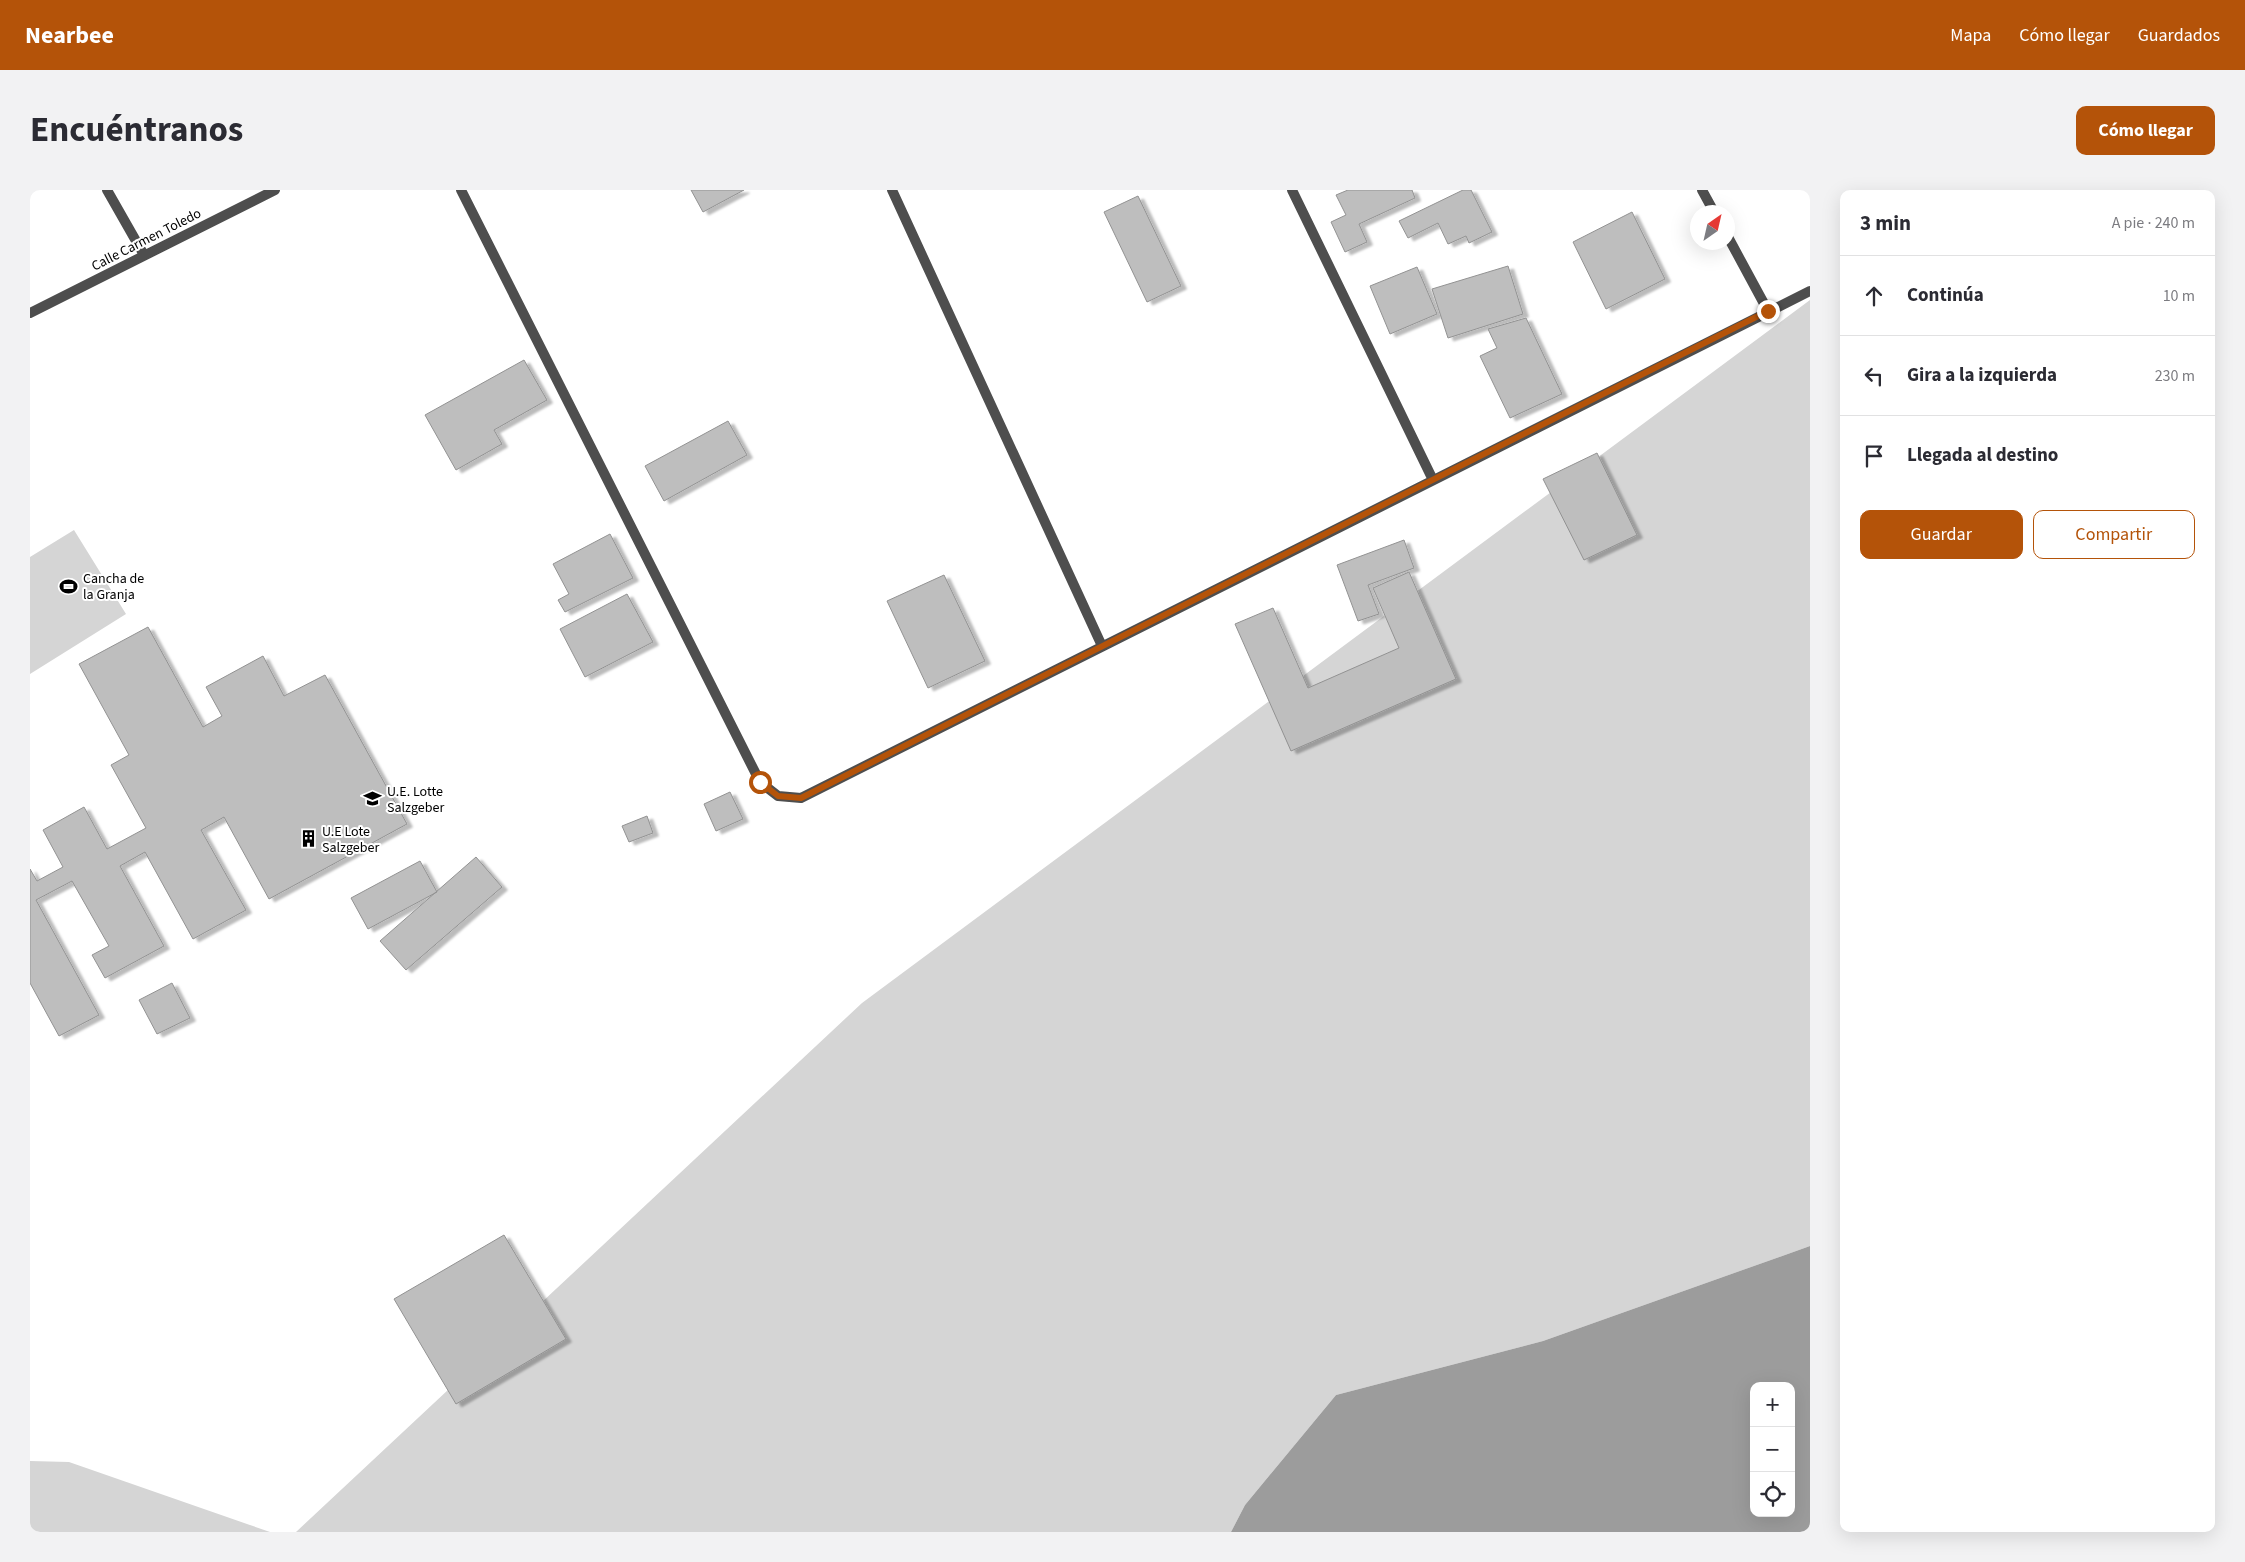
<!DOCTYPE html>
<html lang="es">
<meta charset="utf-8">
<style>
:root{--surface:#fff;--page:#f2f2f3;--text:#2b2b33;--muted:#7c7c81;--line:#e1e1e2;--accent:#b45309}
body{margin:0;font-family:"Source Sans 3",sans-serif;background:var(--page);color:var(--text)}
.controls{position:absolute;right:15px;bottom:15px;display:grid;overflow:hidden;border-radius:10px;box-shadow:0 5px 20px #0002}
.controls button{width:45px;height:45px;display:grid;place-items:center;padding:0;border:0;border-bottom:1px solid var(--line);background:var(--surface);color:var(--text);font:25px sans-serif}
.compass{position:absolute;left:1660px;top:15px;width:45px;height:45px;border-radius:50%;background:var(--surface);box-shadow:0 5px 20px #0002;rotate:34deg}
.stop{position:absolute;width:15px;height:15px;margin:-11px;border:4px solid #b45309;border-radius:50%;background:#fff}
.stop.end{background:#b45309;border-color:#fff;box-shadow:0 1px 5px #0008}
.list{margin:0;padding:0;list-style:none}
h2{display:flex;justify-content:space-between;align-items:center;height:65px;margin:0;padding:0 20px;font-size:21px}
h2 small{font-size:16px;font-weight:400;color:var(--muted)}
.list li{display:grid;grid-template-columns:32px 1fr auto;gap:15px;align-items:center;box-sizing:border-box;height:80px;padding:0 20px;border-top:1px solid var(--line)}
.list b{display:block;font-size:19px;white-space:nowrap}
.list em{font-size:16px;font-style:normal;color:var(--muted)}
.actions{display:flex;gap:10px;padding:15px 20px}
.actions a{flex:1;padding:11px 0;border:1px solid var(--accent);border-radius:10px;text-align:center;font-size:18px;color:var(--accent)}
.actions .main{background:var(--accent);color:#fff}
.icon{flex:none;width:28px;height:28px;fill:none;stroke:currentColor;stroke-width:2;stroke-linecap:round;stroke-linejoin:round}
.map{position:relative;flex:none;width:1780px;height:1342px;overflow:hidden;border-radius:10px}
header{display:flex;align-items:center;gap:30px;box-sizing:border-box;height:70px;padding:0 25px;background:var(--accent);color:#fff}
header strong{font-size:24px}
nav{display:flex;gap:28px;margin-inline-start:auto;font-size:18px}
.intro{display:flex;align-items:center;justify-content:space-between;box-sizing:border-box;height:120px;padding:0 30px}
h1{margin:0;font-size:35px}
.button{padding:12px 22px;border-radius:10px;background:var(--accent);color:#fff;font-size:18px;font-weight:700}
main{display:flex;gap:30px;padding:0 30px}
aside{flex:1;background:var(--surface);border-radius:10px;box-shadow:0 5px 20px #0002}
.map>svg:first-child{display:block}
.green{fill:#d5d5d5}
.water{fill:#9c9c9c;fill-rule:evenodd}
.building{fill:#bebebe;stroke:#929292;filter:url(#shadow)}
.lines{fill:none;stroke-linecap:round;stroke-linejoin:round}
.minor{stroke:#4e4e4e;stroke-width:10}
.route{stroke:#b45309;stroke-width:6}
.labels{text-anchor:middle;stroke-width:4;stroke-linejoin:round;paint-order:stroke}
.street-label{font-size:14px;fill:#000;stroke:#fff}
.poi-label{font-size:14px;fill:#000;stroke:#fff;text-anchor:start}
</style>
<header>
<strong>Nearbee</strong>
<nav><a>Mapa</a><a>Cómo llegar</a><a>Guardados</a></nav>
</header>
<div class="intro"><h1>Encuéntranos</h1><a class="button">Cómo llegar</a></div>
<main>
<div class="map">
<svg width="1780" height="1342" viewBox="0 0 1780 1342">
<defs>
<filter id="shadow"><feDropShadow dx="5.5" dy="3" stdDeviation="1" flood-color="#0004"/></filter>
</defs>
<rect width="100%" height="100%" fill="#fff"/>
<!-- green -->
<path class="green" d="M1780 110V1056L1513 1151 1306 1205 1215 1315 1201 1342H266L832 813Z
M44 340 96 424 0 484V367Z
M0 1271 39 1272 240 1342H0Z"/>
<!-- water -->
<path class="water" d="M1780 1056V1342H1201L1215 1315 1306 1205 1513 1151ZM1724 1196H1761V1323H1724Z"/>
<!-- building -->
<path class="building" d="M661 0H714L673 22Z
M1318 0H1382L1385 8 1329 34 1337 52 1315 62 1301 32 1316 25 1306 5Z
M1433 0H1441L1462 42 1439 53 1436 46 1418 54 1408 33 1378 48 1369 31Z
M1108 6 1151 96 1117 112 1074 22Z
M1602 22 1635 89 1576 119 1543 52Z
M1478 76 1493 124 1418 148 1402 99Z
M1387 77 1407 124 1360 144 1340 96Z
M1496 128 1532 204 1480 228 1450 166 1467 158 1458 139Z
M494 170 517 210 464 240 472 254 426 280 395 225Z
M698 231 717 265 634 311 615 276Z
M1567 263 1607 345 1554 370 1513 289Z
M580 344 603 388 535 422 528 410 539 404 523 374Z
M1374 350 1384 378 1338 395 1349 424 1328 431 1307 375Z
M1379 382 1426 489 1261 561 1205 434 1243 418 1278 498 1369 458 1343 398Z
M914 385 955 471 898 498 857 411Z
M597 404 623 452 555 487 530 439Z
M118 437 173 537 192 526 176 497 233 466 254 506 295 485 377 634 239 709 194 627 171 640 216 720 163 749 115 662 90 676 134 756 75 788 62 765 79 756 42 691 6 710 69 825 29 846 0 793V679L7 691 33 677 13 640 54 617 77 659 116 638 81 575 99 565 49 474Z
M700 602 713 629 686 641 674 614Z
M617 626 623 643 599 652 592 636Z
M446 667 472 697 376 780 350 751Z
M390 671 407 702 338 739 321 708Z
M142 793 160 828 127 844 109 810Z
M474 1045 536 1149 426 1214 364 1109Z"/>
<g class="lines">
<!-- minor -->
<path class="minor" d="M77 0 114 65
M431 0 730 592 748 606 771 608 1780 101
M862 0 1072 456
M1262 0 1403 290
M1672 0 1684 22
M1698 47 1738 121
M0 123 245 0"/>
</g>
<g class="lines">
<!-- route -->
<path class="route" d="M730 592 748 606 771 608 1738 121"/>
</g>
<!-- icons -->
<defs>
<symbol id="stadium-bare" viewBox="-9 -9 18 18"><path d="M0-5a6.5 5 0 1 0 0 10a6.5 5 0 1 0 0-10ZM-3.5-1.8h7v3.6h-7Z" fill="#000" stroke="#fff" stroke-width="2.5" paint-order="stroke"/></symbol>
<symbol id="school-bare" viewBox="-9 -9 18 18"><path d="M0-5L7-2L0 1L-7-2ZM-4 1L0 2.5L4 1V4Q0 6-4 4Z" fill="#000" stroke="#fff" stroke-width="2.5" paint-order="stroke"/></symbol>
<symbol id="building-bare" viewBox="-9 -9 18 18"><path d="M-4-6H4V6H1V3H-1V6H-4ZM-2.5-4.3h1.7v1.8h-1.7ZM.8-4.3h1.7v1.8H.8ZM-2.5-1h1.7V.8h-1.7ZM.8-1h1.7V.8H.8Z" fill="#000" stroke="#fff" stroke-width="2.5" paint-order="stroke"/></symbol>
</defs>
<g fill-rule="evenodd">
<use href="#stadium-bare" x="26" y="384" width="25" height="25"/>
<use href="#school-bare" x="330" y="596" width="25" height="25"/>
<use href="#building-bare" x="266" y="636" width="25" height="25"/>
</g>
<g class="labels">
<!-- street labels -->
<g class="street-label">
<text transform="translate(116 49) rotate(-27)" y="5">Calle Carmen Toledo</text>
</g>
<!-- poi labels -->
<g class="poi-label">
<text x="53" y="393">Cancha de<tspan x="53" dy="16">la Granja</tspan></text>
<text x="357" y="606">U.E. Lotte<tspan x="357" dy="16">Salzgeber</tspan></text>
<text x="292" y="646">U.E Lote<tspan x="292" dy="16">Salzgeber</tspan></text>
</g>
</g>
</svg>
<div class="controls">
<button>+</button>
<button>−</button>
<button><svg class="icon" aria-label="locate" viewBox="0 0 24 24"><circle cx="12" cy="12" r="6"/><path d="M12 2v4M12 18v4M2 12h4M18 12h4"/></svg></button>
</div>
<svg class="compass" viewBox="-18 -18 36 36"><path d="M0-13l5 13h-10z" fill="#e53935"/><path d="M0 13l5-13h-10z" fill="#7c7c81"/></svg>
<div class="stop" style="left:730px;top:592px"></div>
<div class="stop end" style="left:1738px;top:121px"></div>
</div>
<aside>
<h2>3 min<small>A pie · 240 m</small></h2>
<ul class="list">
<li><svg class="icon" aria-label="ahead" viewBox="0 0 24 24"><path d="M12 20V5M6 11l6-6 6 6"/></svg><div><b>Continúa</b></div><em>10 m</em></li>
<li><svg class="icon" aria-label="left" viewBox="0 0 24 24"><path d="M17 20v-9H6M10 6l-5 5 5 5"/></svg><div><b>Gira a la izquierda</b></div><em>230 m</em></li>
<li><svg class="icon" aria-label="arrive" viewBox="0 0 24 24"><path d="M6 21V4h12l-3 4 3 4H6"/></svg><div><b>Llegada al destino</b></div></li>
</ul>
<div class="actions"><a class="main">Guardar</a><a>Compartir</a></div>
</aside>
</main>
